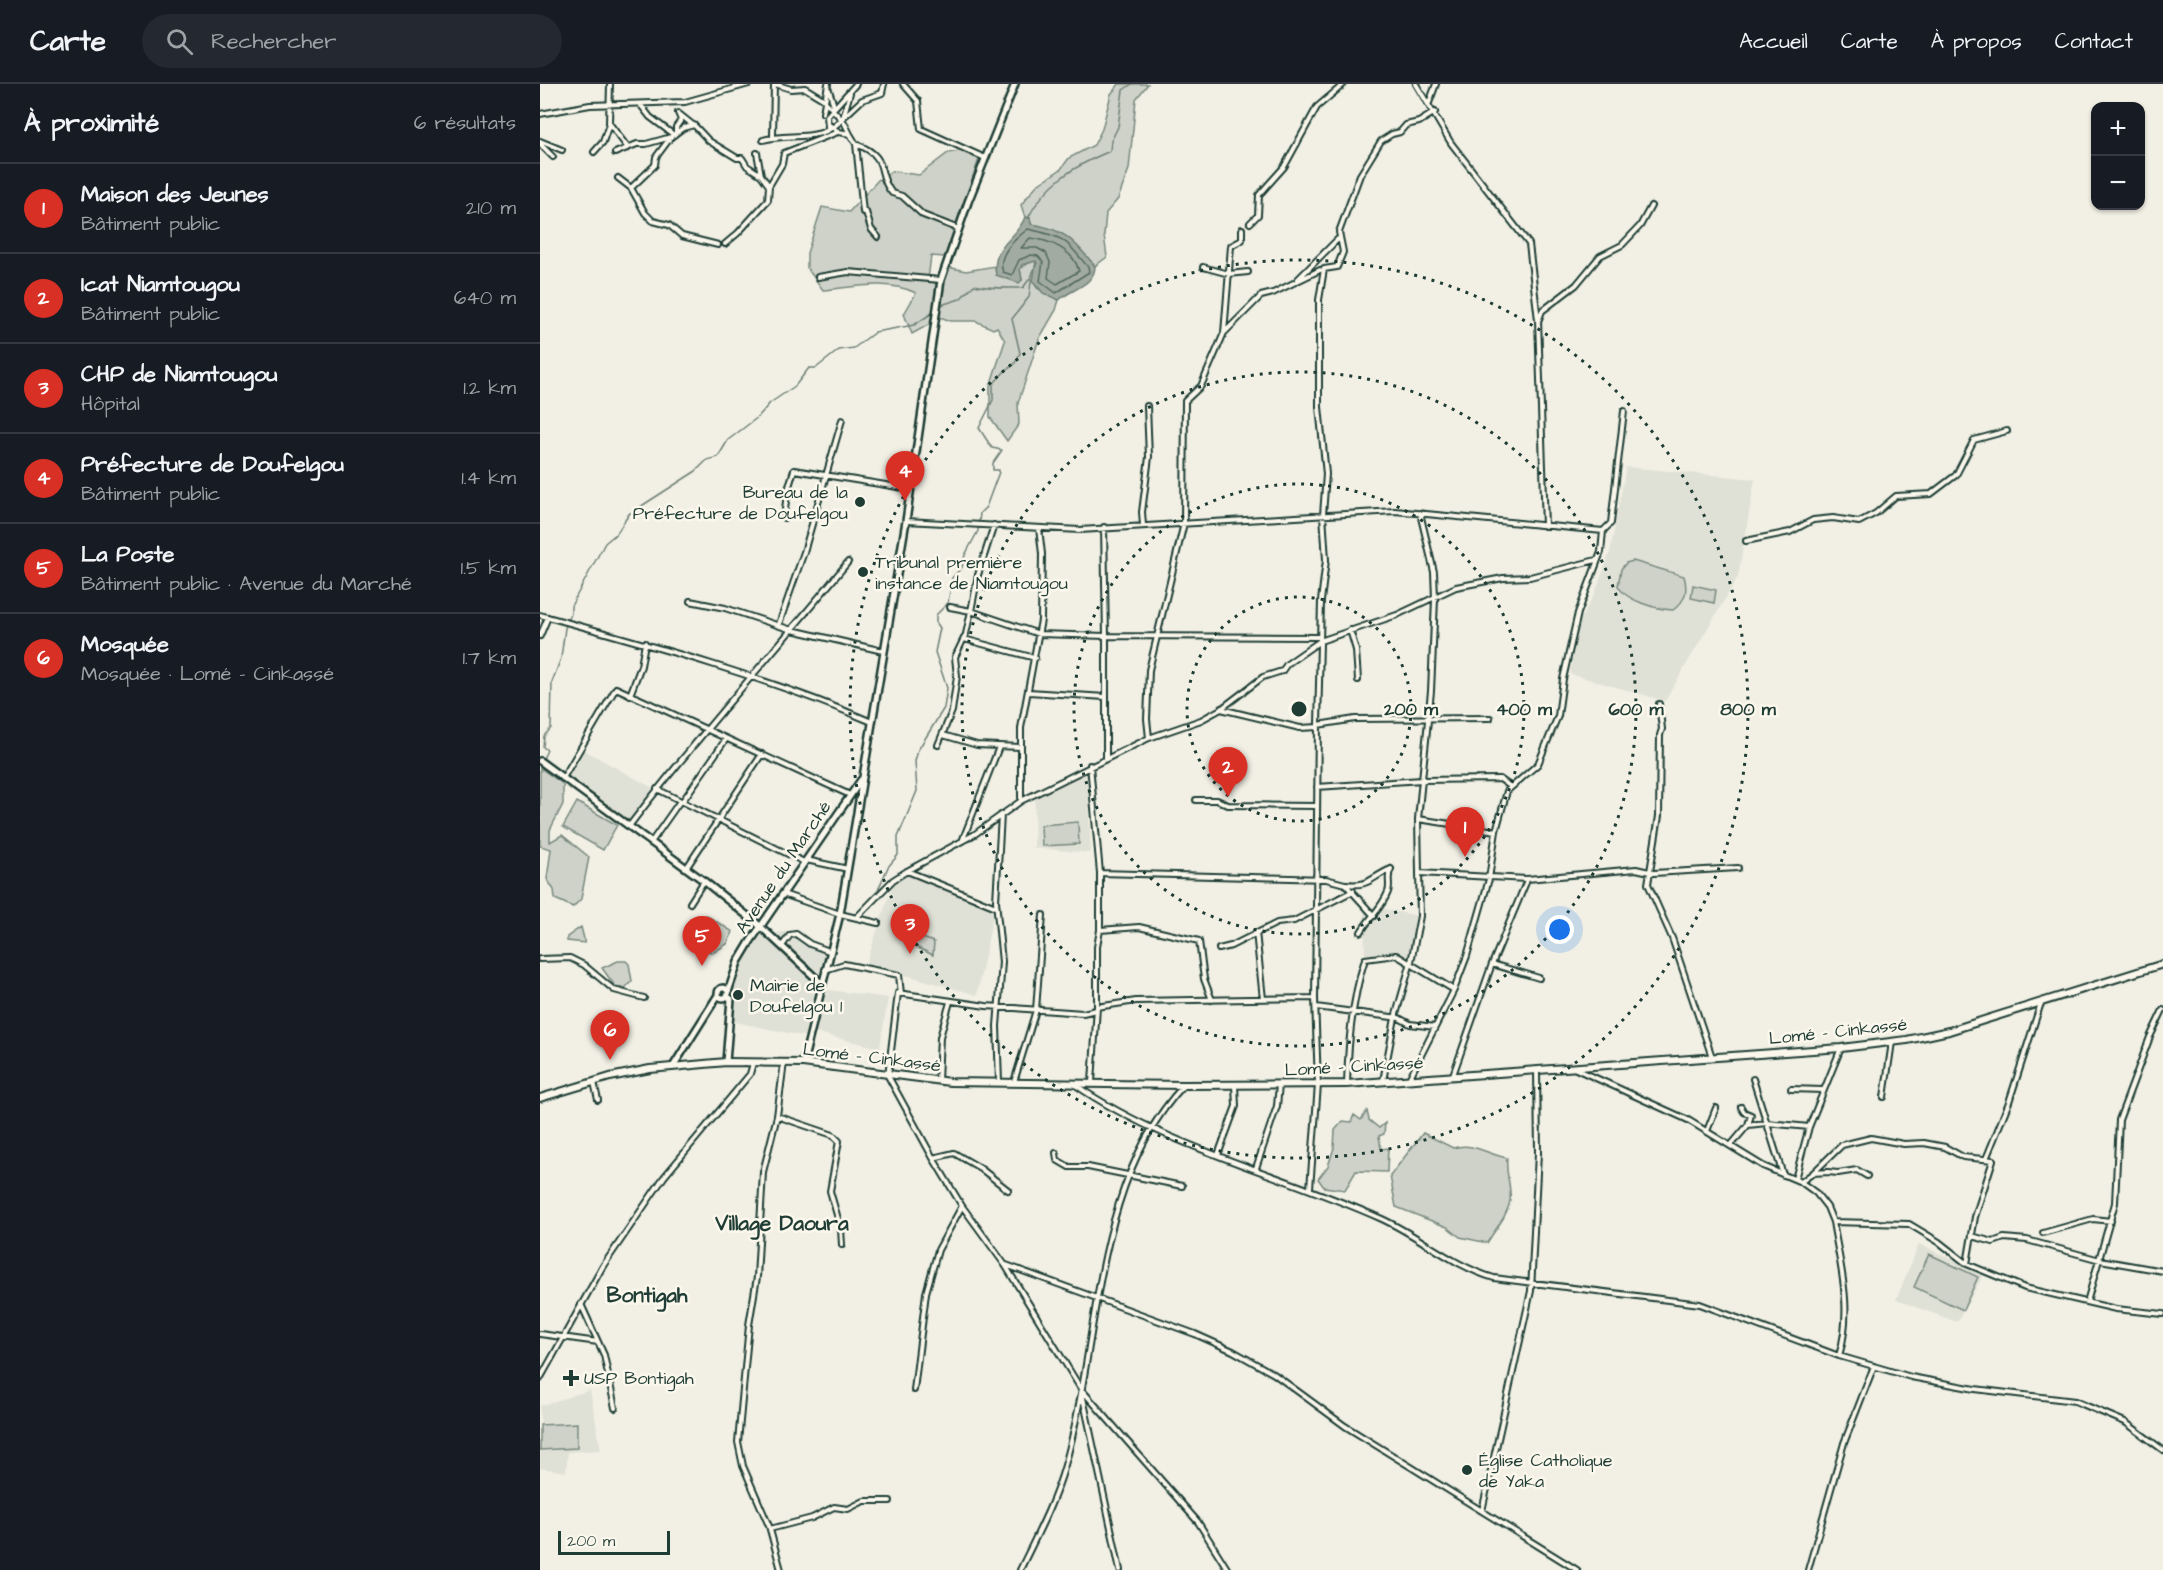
<!DOCTYPE html>
<html lang="fr">
<meta charset="utf-8">
<style>
:root{--surface:#171b24;--page:#242831;--text:#f1f3f6;--muted:#9ea1a6;--line:#363941;--accent:#d93025}
body{margin:0;font-family:"Architects Daughter",sans-serif;background:var(--page);color:var(--text)}
.controls{position:absolute;right:18px;top:18px;display:grid;overflow:hidden;border-radius:12px;box-shadow:0 2px 4px #0004}
.controls button{width:54px;height:54px;display:grid;place-items:center;padding:0;border:0;border-bottom:2px solid var(--line);background:var(--surface);color:var(--text);font:30px sans-serif}
.scale{position:absolute;left:18px;bottom:15px;width:112px;box-sizing:border-box;padding-left:6px;border:3px solid #1f3d34;border-top:0;font-size:16px;line-height:21px;white-space:nowrap;color:#1f3d34;-webkit-text-stroke:4px #fbf7ec;paint-order:stroke}
.you{position:absolute;left:1020px;top:846px;width:21px;height:21px;margin:-15px;border:4px solid #fff;border-radius:50%;background:#1a73e8;box-shadow:0 0 0 9px #1a73e833}
.badge{display:grid;place-items:center;width:39px;height:39px;border-radius:50%;background:var(--accent);color:#fff;font-size:20px;font-weight:700}
.pin{position:absolute;translate:-50% -50px;filter:drop-shadow(0 2px 3px #0008)}
.pin::after{content:'';position:absolute;top:32px;width:21px;height:18px;background:inherit;clip-path:polygon(0 0,100% 0,50% 100%)}
.list{margin:0;padding:0;list-style:none}
h2{display:flex;justify-content:space-between;align-items:center;height:78px;margin:0;padding:0 24px;font-size:26px}
h2 small{font-size:20px;font-weight:400;color:var(--muted)}
.list li{display:grid;grid-template-columns:39px 1fr auto;gap:18px;align-items:center;box-sizing:border-box;height:90px;padding:0 24px;border-top:2px solid var(--line)}
.list b{display:block;font-size:22px;white-space:nowrap}
.list p{margin:0;font-size:20px;white-space:nowrap;color:var(--muted)}
.list em{font-size:20px;font-style:normal;color:var(--muted)}
.icon{flex:none;width:33px;height:33px;fill:none;stroke:currentColor;stroke-width:2;stroke-linecap:round;stroke-linejoin:round}
.map{position:relative;flex:none;width:1623px;height:1486px;overflow:hidden}
header{display:flex;align-items:center;gap:36px;box-sizing:border-box;height:84px;padding:0 30px;background:var(--surface);border-bottom:2px solid var(--line)}
header strong{font-size:28px}
nav{display:flex;gap:33px;margin-inline-start:auto;font-size:21px}
.search{width:420px;height:54px;background:var(--page);display:flex;align-items:center;gap:15px;box-sizing:border-box;padding:0 21px;border-radius:33px;color:var(--muted);font-size:22px}
main{display:flex}
aside{flex:1;background:var(--surface)}
.map>svg:first-child{display:block}
.built{fill:#e0e1d6}
.green{fill:#cfd2c8;stroke:#77887e;stroke-width:1.5}
.water{fill:#a2aba1;stroke:#6e7f75;stroke-width:1.5}
.lines{fill:none;stroke-linecap:round;stroke-linejoin:round}
.shore{stroke:#536960;stroke-width:1.5}
.stream{stroke:#6e7f75;stroke-width:1.5}
.minor-casing{stroke:#1f3d34;stroke-width:8}
.secondary-casing{stroke:#1f3d34;stroke-width:10}
.trunk-casing{stroke:#1f3d34;stroke-width:10}
.minor{stroke:#fbf7ec;stroke-width:4}
.secondary{stroke:#fbf7ec;stroke-width:5}
.trunk{stroke:#fbf7ec;stroke-width:6}
.ring{fill:none;stroke:#1f3d34;stroke-width:3;stroke-dasharray:3 6}
.poi-dot{fill:#1f3d34;stroke:#fbf7ec;stroke-width:2}
.labels{text-anchor:middle;stroke-width:5;stroke-linejoin:round;paint-order:stroke}
.poi-label{font-size:18px;fill:#1f3d34;stroke:#fbf7ec;text-anchor:start}
.street-label{font-size:18px;fill:#1f3d34;stroke:#fbf7ec}
.quarter-label{font-size:21px;font-weight:bold;fill:#1f3d34;stroke:#fbf7ec}
.centre{fill:#1f3d34;stroke:#fbf7ec;stroke-width:3}
.ring-label{font-size:18px;text-anchor:middle;font-weight:bold;fill:#1f3d34;stroke:#fbf7ec;stroke-width:5;stroke-linejoin:round;paint-order:stroke}
</style>
<header>
<strong>Carte</strong>
<div class="search"><svg class="icon" aria-label="search" viewBox="0 0 24 24"><circle cx="10" cy="10" r="6"/><path d="M15 15l6 6"/></svg>Rechercher</div>
<nav><a>Accueil</a><a>Carte</a><a>À propos</a><a>Contact</a></nav>
</header>
<main>
<aside>
<h2>À proximité<small>6 résultats</small></h2>
<ul class="list">
<li><span class="badge">1</span><div><b>Maison des Jeunes</b><p>Bâtiment public</p></div><em>210 m</em></li>
<li><span class="badge">2</span><div><b>Icat Niamtougou</b><p>Bâtiment public</p></div><em>640 m</em></li>
<li><span class="badge">3</span><div><b>CHP de Niamtougou</b><p>Hôpital</p></div><em>1.2 km</em></li>
<li><span class="badge">4</span><div><b>Préfecture de Doufelgou</b><p>Bâtiment public</p></div><em>1.4 km</em></li>
<li><span class="badge">5</span><div><b>La Poste</b><p>Bâtiment public · Avenue du Marché</p></div><em>1.5 km</em></li>
<li><span class="badge">6</span><div><b>Mosquée</b><p>Mosquée · Lomé - Cinkassé</p></div><em>1.7 km</em></li>
</ul>
</aside>
<div class="map">
<svg width="1623" height="1486" viewBox="0 0 1623 1486">
<rect width="100%" height="100%" fill="#f2f0e5"/>
<filter id="ink" filterUnits="userSpaceOnUse"><feTurbulence type="fractalNoise" baseFrequency=".0167" numOctaves="2"/><feDisplacementMap in="SourceGraphic" scale="12" xChannelSelector="R" yChannelSelector="G"/><feConvolveMatrix kernelMatrix="1 2 1 2 8 2 1 2 1" color-interpolation-filters="sRGB"/></filter>
<g filter="url(#ink)">
<!-- built -->
<path class="built" d="M1086 383 1215 395 1198 493 1125 617 1030 590 1038 540 1055 509 1070 468Z
M42 665 113 704 89 737 26 693Z
M547 687 551 769 494 764 495 712Z
M368 790 454 826 437 911 326 880 353 799Z
M835 823 878 832 868 880 852 874 825 872 824 826Z
M219 847 228 850 251 847 286 865 267 953 190 937V914L203 876Z
M282 905 348 914 340 964 272 948Z
M1379 1160 1444 1190 1417 1238 1356 1216Z
M50 1306 61 1366 28 1368 26 1388 0 1384V1322Z"/>
<!-- green -->
<path class="green" d="M579 0H608L596 15 589 85 578 115 566 129 564 151 567 173 555 182C534 158 524 145 491 140L490 134 485 133 481 121 496 102 521 85 529 74 554 61 562 45 571 10Z
M420 67 439 75 405 173 391 172 388 195 398 201 390 240 372 250 364 230 376 209C347 195 315 203 283 206L267 184V169L282 123 309 128 338 96 352 87 379 91 408 69Z
M492 177H497L493 197 497 204 519 216 516 226 499 255 478 319 479 340 467 357 450 333V302L465 257 457 243 453 245 436 237H411L397 232 407 183 426 187 455 182 456 191 482 196 480 185Z
M1093 477 1144 492C1148 506 1146 517 1133 526 1116 525 1086 517 1078 502L1081 485 1086 479Z
M1153 501 1176 506 1174 519 1151 514Z
M0 684 23 700V720L10 746V758L22 751 49 773 41 815 33 823 15 815 14 806 7 795 11 765 0 762Z
M37 718 77 741 63 766 23 743Z
M538 738 539 760 502 762 501 741Z
M166 831 193 848 187 860 173 869 150 859Z
M41 843 45 859 27 857V853Z
M377 852 394 858 393 871 374 862Z
M78 877H86L89 880 92 897 85 904 75 902 62 884Z
M827 1027 829 1036 839 1044 845 1039 844 1050 839 1052 841 1065 848 1064 847 1088 816 1087 805 1106 784 1103 778 1095 788 1082 794 1064 795 1046 803 1037 811 1038 814 1031 821 1036Z
M883 1049 913 1064C934 1058 946 1070 967 1074 965 1088 972 1105 970 1117 967 1133 955 1145 947 1159L920 1153 907 1143 856 1123 850 1092Z
M1389 1170 1438 1193 1423 1226 1374 1203Z
M37 1339V1364L0 1366V1341Z"/>
<!-- water -->
<path class="water" d="M485 133 490 134 491 140C525 145 534 157 555 182 555 201 531 205 519 216L503 209 493 197 496 177 482 181 480 185 482 196 479 199 456 191C451 160 477 156 485 133Z"/>
<g class="lines">
<!-- shore -->
<path class="shore" d="M488 145C524 153 524 154 548 183L549 188 516 209 500 197 503 178 498 172 491 171 479 176 472 191 463 188C456 171 476 154 488 145Z
M490 154C509 156 534 166 539 187L517 200 508 194 510 178 506 169 497 164H481Z"/>
<!-- stream -->
<path class="stream" d="M488 134C506 99 534 82 570 67L571 57 578 43 583 6 592 0
M401 221 420 215 434 201C450 205 467 204 483 204L490 194
M2 677 7 666 3 663 4 652 11 644 12 598 21 574 25 544 31 530V522L65 459 77 449 89 430 156 387 167 376 178 373 188 356 218 333 230 319 255 302 269 284H276L299 266 314 264 335 248 374 241 394 228 396 222
M338 806 348 783 358 771V753L377 707 375 677 378 666 404 624 407 604 395 568 400 544 396 538V531L408 519 412 494 422 483 425 471 438 447 440 429 446 423 459 388V386H453V379L462 366 452 364 439 344 453 316V300L466 286 474 281 480 269 472 235 489 213 492 190 497 179"/>
<defs>
<path id="minor" d="M70 0 69 39 88 64
M235 0 251 5 265 4 283 15 304 38 310 50
M363 0 378 17 381 45 445 74
M876 0 911 59 989 160 998 236 1005 442
M289 6 294 22
M889 19 896 0
M100 20 110 33 134 51
M283 29 288 0
M0 30 50 21 145 18 209 0
M306 31 322 16 342 9 344 0
M288 40 299 48 310 50 316 60 323 128H326L331 145 338 153
M288 43 287 32 316 0
M136 49V43L141 36 138 29 153 41
M233 52 234 0
M223 56C251 48 282 60 303 34L310 9
M0 57 22 66
M0 60 13 73
M316 60C351 73 335 89 352 109L362 112 383 131 419 145
M54 68 63 58 69 40
M75 69 97 60H106L131 53 143 44 154 41 169 57 197 74H202L207 82 221 91
M78 94 91 104 105 129 113 137 129 141 142 152 178 161
M229 102 242 80 244 69 298 48
M91 104 115 81 116 73 131 53
M710 139 718 131 719 111 744 83 777 23 804 0
M185 160 198 149 228 116 229 102 221 91 217 69
M663 183 689 190 708 188
M278 193 308 188 401 196
M757 196 798 155
M999 235 1002 227 1036 201 1060 172 1082 161 1100 142 1111 122
M684 249 691 162 702 156V145
M244 434 247 409 254 386 370 405
M366 437 540 446 855 427 1063 447 1071 439 1084 327
M454 441 438 491 431 527 499 550 566 552 564 443
M603 441 602 428 609 373 607 322
M1206 457 1250 448 1273 436 1293 434 1319 438 1336 429 1356 412 1391 410 1416 391 1434 356 1467 347
M150 517 185 524 252 546 343 567
M0 531C113 562 224 592 332 638
M239 540 264 468 302 336
M810 546 816 566 818 596
M0 552 8 533
M424 555 495 574
M489 608 565 613
M90 611 101 582 105 559
M1119 620 1122 645 1120 651 1119 732 1108 800 1132 854 1172 973
M681 625 760 644 778 643
M778 641 815 635 950 634
M403 651 437 661 480 663
M609 654 607 635 609 586 644 439 645 317 661 302 684 249 721 212 733 209 780 186
M398 661 412 627 417 592 415 573 426 550 431 527 410 523
M566 674V552L780 553
M550 681 560 789V846L557 863V923L552 998
M23 694 76 604 310 711
M777 703 882 696 960 695 971 703
M117 705 264 778
M656 716H677L688 721 777 722
M481 717V644L501 536 502 470 499 444
M142 718 186 655
M878 735 956 747
M90 741C159 650 236 566 308 478
M423 755 459 663
M112 757 140 717
M266 776 308 785
M147 783 222 670
M367 787 456 823
M560 789 786 795 805 800 834 832
M879 789 878 735 891 607 895 515 894 488 880 429
M806 800C830 803 831 793 851 785
M243 810 300 830 338 839
M150 819 164 797
M317 833 353 796 367 787 435 750 481 717 609 654 661 636 681 625 723 593 742 587 747 580 780 557 857 531 916 503 963 494 990 493 1056 476
M560 846 599 843 659 857 664 895 672 916
M716 848 723 915
M821 848C829 834 842 824 848 808 851 800 846 793 851 785
M242 862 250 851 256 850 270 860 289 867
M679 865 691 862 737 839 754 837 813 807
M0 875 30 874 44 881 74 906 104 914
M952 880 999 894
M285 886 304 880 359 891 361 910
M557 923 596 917 775 914
M776 923 859 934 870 940 895 943
M556 926 543 929 446 922 358 909 348 992 393 1074 422 1122 465 1181 541 1305 658 1438 688 1486
M1036 985 1148 1036 1223 1082 1261 1098 1276 1109 1287 1123 1293 1138 1369 1140 1399 1158 1427 1180 1485 1204 1576 1225 1623 1230
M913 991 952 880 987 796
M869 995 914 906 927 872 949 795 956 747 967 707 998 680 1018 632 1023 595 1038 529 1061 468 1063 447
M1213 995 1243 1091
M398 997 400 953 410 918
M843 997 855 934 871 878 880 832 879 789 987 795 1096 785 1114 789 1198 784
M54 998 58 1016
M459 998 457 942 462 878 456 817 461 731
M474 998 496 926 503 831
M534 1000C626 1064 740 1089 842 1135 881 1153 913 1182 954 1194L1160 1220 1299 1272 1371 1293 1435 1305 1535 1317 1585 1338 1623 1366
M807 1000C808 961 813 912 825 875L856 871 914 906
M1251 1005 1283 1006
M1344 1013 1352 958
M237 1032 293 1051 299 1057 290 1107 301 1145 302 1161
M1208 1041 1227 1039 1269 1043
M1167 1047 1176 1024
M1191 1061 1208 1041 1211 1031 1204 1028 1201 1023
M516 1069 517 1076 529 1083H548L642 1102
M678 1071 696 1022 695 1001
M393 1074 414 1069 440 1084 468 1106
M1446 1075 1469 1018 1501 919
M716 1084 737 1022 739 1001
M1273 1089 1302 1061 1331 1054 1364 1060 1384 1059 1405 1063 1423 1073 1453 1076 1435 1133 1427 1180
M1255 1095 1269 1043 1301 964
M1261 1098 1273 1089 1288 1088 1298 1089 1317 1086 1327 1092
M770 1104 778 1001 775 914 778 641 781 517 786 476 783 431 786 390 779 323V216L784 185 797 183 803 168 799 148 820 91 841 57 852 50 860 48 866 41 879 38 895 28
M1293 1138C1301 1186 1313 1225 1299 1272
M1503 1149 1553 1135 1571 1137
M1432 1152 1453 1158 1464 1154 1487 1156 1560 1176 1623 1187
M466 1181 655 1250 693 1267 734 1290 805 1342 1037 1486
M1547 1218 1575 1119 1579 1036 1610 953 1623 926
M41 1220 64 1271 75 1324
M0 1250 58 1258
M0 1295 63 1182 124 1093 210 990 213 979
M374 1306 386 1209 398 1166 422 1122
M542 1309 580 1486
M942 1427 991 1207 998 1069 997 986
M230 1445 272 1434 294 1423 308 1425 324 1417H350
M241 1486 229 1442 203 1382 198 1358 209 1241 217 1193 223 1088 237 1032 244 978
M480 1486C496 1453 515 1417 525 1381 560 1259 552 1099 644 1001
M1268 1486 1304 1359 1334 1282"/>
<path id="secondary" d="M0 677 164 797 220 842 281 899
M178 909a5 5 0 1 1 10 0a5 5 0 1 1-10 0Z
M188 908 198 878 210 858 321 696
M186 978 191 915 187 912
M263 979 300 830 366 437 401 196 428 118 475 0
M134 981 178 911"/>
<path id="trunk" d="M0 1014 70 993 110 985 186 978 263 979 410 998 644 1001 807 1000 1301 964 1367 956 1409 947 1623 880"/>
</defs>
<!-- minor casing -->
<use href="#minor" class="minor-casing"/>
<!-- secondary casing -->
<use href="#secondary" class="secondary-casing"/>
<!-- trunk casing -->
<use href="#trunk" class="trunk-casing"/>
<!-- minor -->
<use href="#minor" class="minor"/>
<!-- secondary -->
<use href="#secondary" class="secondary"/>
<!-- trunk -->
<use href="#trunk" class="trunk"/>
</g>
</g>
<!-- distance rings -->
<g class="ring">
<circle cx="759" cy="625" r="112"/>
<circle cx="759" cy="625" r="225"/>
<circle cx="759" cy="625" r="337"/>
<circle cx="759" cy="625" r="449"/>
</g>
<!-- markers -->
<g class="poi-dot">
<circle cx="320" cy="418" r="6"/>
<circle cx="323" cy="488" r="6"/>
<circle cx="198" cy="911" r="6"/>
<path d="M28 1285h6v6h6v6h-6v6h-6v-6h-6v-6h6z"/>
<circle cx="927" cy="1386" r="6"/>
</g>
<g class="labels">
<!-- poi labels -->
<g class="poi-label">
<text x="308" y="414" text-anchor="end">Bureau de la<tspan x="308" dy="21">Préfecture de Doufelgou</tspan></text>
<text x="335" y="484">Tribunal première<tspan x="335" dy="21">instance de Niamtougou</tspan></text>
<text x="210" y="907">Mairie de<tspan x="210" dy="21">Doufelgou 1</tspan></text>
<text x="44" y="1300">USP Bontigah</text>
<text x="939" y="1382">Église Catholique<tspan x="939" dy="21">de Yaka</tspan></text>
</g>
<!-- street labels -->
<g class="street-label">
<text transform="translate(243 783) rotate(-56)" y="6">Avenue du Marché</text>
<text transform="translate(1298 947) rotate(-6)" y="6">Lomé - Cinkassé</text>
<text transform="translate(332 973) rotate(7)" y="6">Lomé - Cinkassé</text>
<text transform="translate(814 982) rotate(-3)" y="6">Lomé - Cinkassé</text>
</g>
<!-- quarter labels -->
<g class="quarter-label">
<text x="242" y="1146">Village Daoura</text>
<text x="107" y="1218">Bontigah</text>
</g>
</g>
<circle cx="759" cy="625" r="9" class="centre"/>
<g class="ring-label">
<text x="871" y="631">200 m</text>
<text x="984" y="631">400 m</text>
<text x="1096" y="631">600 m</text>
<text x="1208" y="631">800 m</text>
</g>
</svg>
<div class="controls">
<button>+</button>
<button>−</button>
</div>
<div class="scale">200 m</div>
<div class="you"></div>
<div class="pin badge" style="left:925px;top:773px">1</div>
<div class="pin badge" style="left:688px;top:713px">2</div>
<div class="pin badge" style="left:370px;top:870px">3</div>
<div class="pin badge" style="left:365px;top:417px">4</div>
<div class="pin badge" style="left:162px;top:882px">5</div>
<div class="pin badge" style="left:70px;top:976px">6</div>
</div>
</main>
